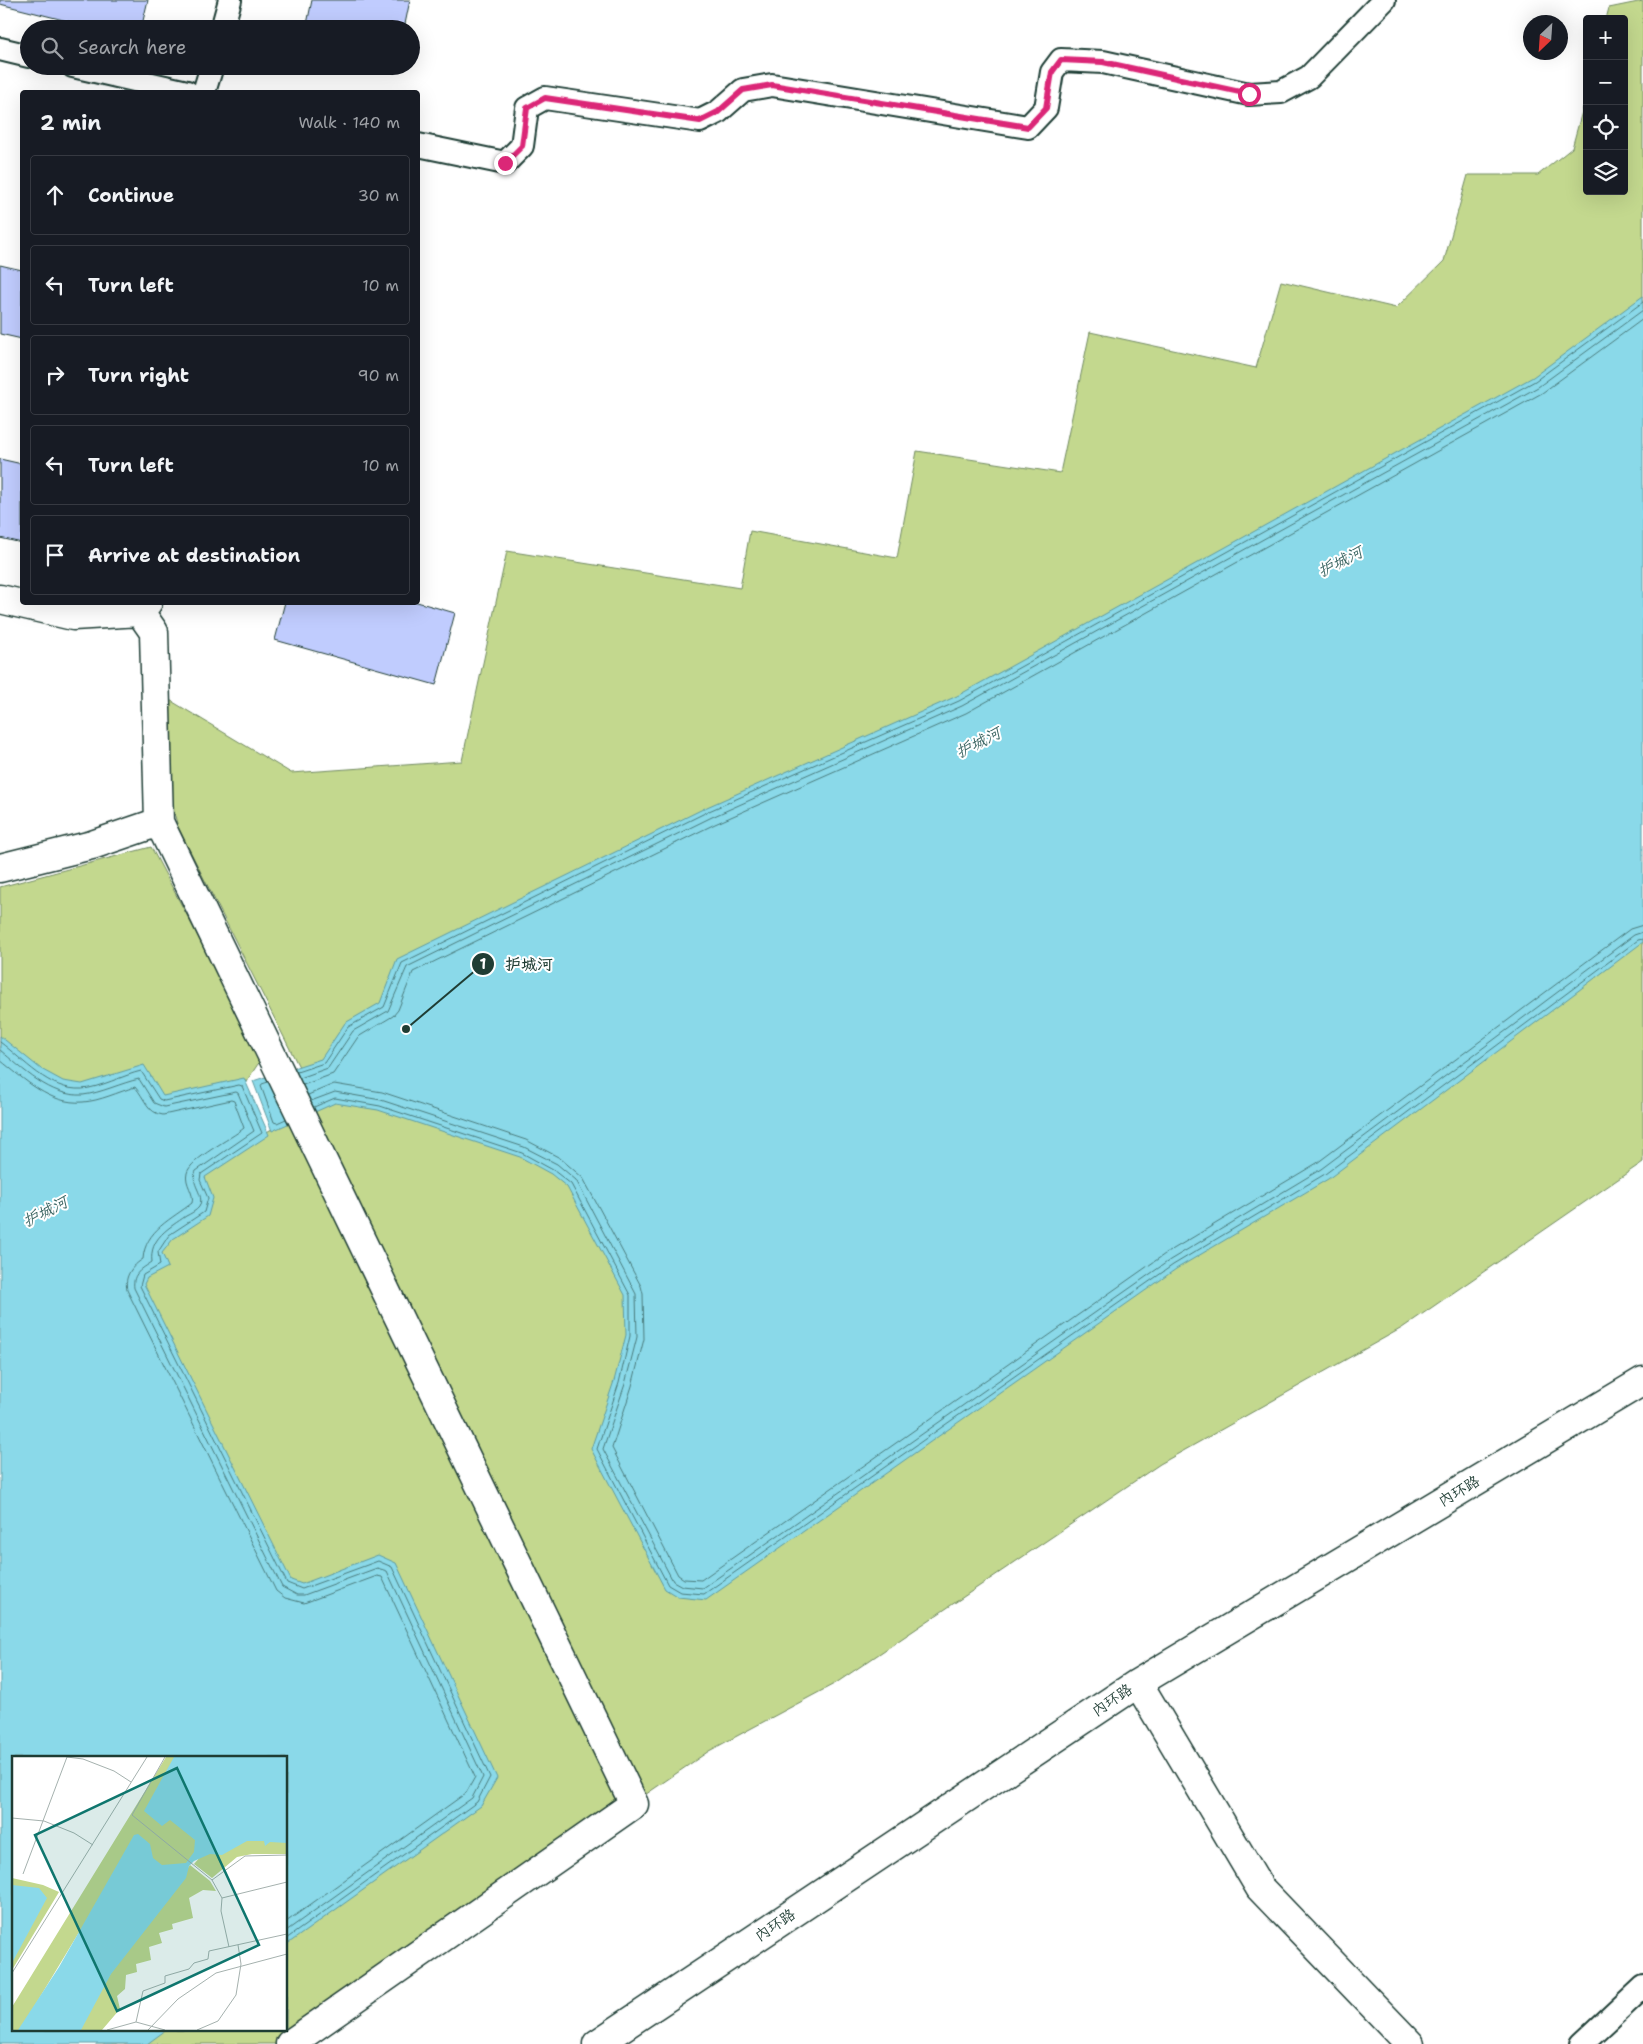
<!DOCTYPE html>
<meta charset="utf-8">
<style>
:root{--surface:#171b24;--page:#20242c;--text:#f1f3f6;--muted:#9ea1a6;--line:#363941}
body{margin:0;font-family:"Shantell Sans","LXGW WenKai TC",sans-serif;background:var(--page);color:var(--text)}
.controls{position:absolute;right:15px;top:15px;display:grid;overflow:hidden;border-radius:5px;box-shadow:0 5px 20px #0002}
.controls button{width:45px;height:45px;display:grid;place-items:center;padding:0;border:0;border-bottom:1px solid var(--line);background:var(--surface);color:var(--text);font:25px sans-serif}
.compass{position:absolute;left:1523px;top:15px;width:45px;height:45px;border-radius:50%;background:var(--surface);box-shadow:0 5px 20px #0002;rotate:205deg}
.stop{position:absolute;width:15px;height:15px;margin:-11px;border:4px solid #db2777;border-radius:50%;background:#fff}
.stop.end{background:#db2777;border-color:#fff;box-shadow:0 1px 5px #0008}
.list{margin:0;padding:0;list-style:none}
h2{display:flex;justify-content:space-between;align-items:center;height:65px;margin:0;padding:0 20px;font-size:21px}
h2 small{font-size:16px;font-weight:400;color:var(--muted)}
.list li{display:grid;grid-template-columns:32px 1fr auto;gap:15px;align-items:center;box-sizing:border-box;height:80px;margin:0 10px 10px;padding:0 10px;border:1px solid var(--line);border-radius:5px}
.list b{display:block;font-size:19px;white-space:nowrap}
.list em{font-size:16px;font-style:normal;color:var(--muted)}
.icon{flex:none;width:28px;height:28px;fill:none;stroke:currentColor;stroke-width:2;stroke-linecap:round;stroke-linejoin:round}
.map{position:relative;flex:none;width:1643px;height:2044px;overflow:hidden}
.search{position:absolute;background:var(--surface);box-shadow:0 5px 20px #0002;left:20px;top:20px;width:400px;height:55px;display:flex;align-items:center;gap:12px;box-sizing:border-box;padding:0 18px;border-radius:28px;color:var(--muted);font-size:19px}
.panel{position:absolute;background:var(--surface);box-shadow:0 5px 20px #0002;left:20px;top:90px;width:400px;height:515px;border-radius:5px}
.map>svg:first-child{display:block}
.green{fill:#c3d88e;stroke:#718a61}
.water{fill:#8ad9e9;stroke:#5f9ba1}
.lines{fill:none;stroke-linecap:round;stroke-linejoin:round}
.shore{stroke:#4a7b7c;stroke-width:1}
.building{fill:#c0ccfe;stroke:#1f3d34}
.lane-casing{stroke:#1f3d34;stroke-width:26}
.street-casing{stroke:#1f3d34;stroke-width:31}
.lane{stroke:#fff;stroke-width:22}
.street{stroke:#fff;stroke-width:28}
.route{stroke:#db2777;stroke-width:6}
.labels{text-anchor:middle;stroke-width:4;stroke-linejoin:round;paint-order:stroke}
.street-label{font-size:15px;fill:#1f3d34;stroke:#fff}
.water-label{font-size:16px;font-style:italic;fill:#3a6461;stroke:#fff}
.inset-road{fill:none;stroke:#a5b1ae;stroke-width:1}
.view{fill:#0f766e;fill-opacity:0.15;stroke:#0f766e;stroke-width:2.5}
.inset-edge{fill:none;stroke:#1f3d34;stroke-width:2.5}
.leader{fill:none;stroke:#1f3d34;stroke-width:2}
.callout-dot{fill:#1f3d34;stroke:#fff;stroke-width:2}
.mark-label{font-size:15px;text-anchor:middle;font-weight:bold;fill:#fff}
.callout-label{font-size:16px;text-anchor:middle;font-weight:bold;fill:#1f3d34;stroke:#fff;stroke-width:4;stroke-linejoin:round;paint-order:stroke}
</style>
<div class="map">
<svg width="1643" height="2044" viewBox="0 0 1643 2044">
<rect width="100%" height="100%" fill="#fff"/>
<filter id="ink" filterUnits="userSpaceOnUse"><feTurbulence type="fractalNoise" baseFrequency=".02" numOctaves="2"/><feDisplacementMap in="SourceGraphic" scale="10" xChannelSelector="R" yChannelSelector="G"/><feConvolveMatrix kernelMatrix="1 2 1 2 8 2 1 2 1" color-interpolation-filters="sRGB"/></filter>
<g filter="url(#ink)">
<!-- green -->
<path class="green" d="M1643 1V312L1529 394 383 1007 323 1062 300 1069 178 827 170 798 168 699 291 773 462 761 507 551 740 588 750 531 897 558 917 451 1060 473 1090 332 1256 368 1281 281 1396 308 1444 261 1468 175H1538L1572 148 1587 93V191H1624V19H1606L1609 8Z
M151 847 262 1058 242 1088 157 1103 77 1090 0 1048V887Z
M1643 932V1162L1402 1328 1160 1464 836 1683 709 1751 282 2044H96L118 2030H286L290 1604 133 1278 197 1173 333 1093Z"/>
<!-- water -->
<path class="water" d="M1643 296V942L1328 1179 1176 1269 706 1600 678 1597 665 1589 591 1449 614 1381 626 1335 625 1295 567 1187 551 1174 520 1157 378 1110 335 1103 272 1131 253 1081 321 1059 345 1023 380 1003 397 959 707 807 957 696 1533 377Z
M0 1036 41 1069 63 1081 82 1084 144 1065 163 1096 244 1078 269 1135 205 1177 213 1198 208 1216 173 1239 162 1253 168 1267 147 1278 144 1284 291 1580 302 1584 378 1555 396 1563 497 1778 481 1806 286 1945V1758H14V2030H166L147 2044H0Z"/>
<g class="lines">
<!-- shore -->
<path class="shore" d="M0 1042C24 1060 49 1091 82 1089 99 1088 124 1075 141 1071L159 1099 164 1101 239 1085 242 1086 262 1133 201 1174 200 1180 208 1198 204 1212 169 1235 158 1252 160 1265 143 1275 140 1286 287 1583 302 1589 378 1561 392 1567 490 1777 477 1802 286 1939
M0 1050C23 1069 50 1097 83 1095 101 1093 121 1083 139 1079L154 1103 164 1107 236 1092 238 1093 254 1131 196 1171C189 1184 206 1194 199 1207 196 1211 190 1214 186 1216 169 1228 149 1238 152 1262 142 1269 132 1273 134 1288L282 1587 297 1595H304L377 1568 387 1571 483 1777 472 1798 286 1931
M0 1060C24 1079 50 1105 83 1102 100 1101 118 1092 135 1087 145 1098 147 1113 163 1115L231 1100 234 1101 244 1128C231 1139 191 1158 187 1173 184 1184 195 1193 192 1203 172 1219 145 1230 143 1259 132 1266 124 1276 127 1290L276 1591 285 1598 304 1603 377 1576 382 1577 475 1777 466 1793 286 1922
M297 1072 324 1063 348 1027 384 1007 402 963 709 811 959 701 1535 381 1643 302
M300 1078 328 1068 353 1031 388 1011 407 967 712 817 962 706 1538 387 1643 310
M268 1082 262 1084 261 1086 274 1122 277 1123 286 1119
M303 1085 333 1074 358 1037 393 1016 398 1010 413 972 715 824 966 713 1542 393 1643 319
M308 1095 334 1084 382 1092 526 1140 560 1158 583 1178 641 1286 643 1294 644 1339 632 1386 612 1448 678 1575 684 1579 701 1580 1165 1254 1317 1163 1630 929 1643 925
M311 1101 335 1092 381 1100 524 1147 557 1164 576 1180 636 1294 637 1337 625 1384 603 1449 673 1581 682 1586 703 1588 1170 1260 1321 1169 1634 935 1643 932
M314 1107 335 1098 380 1106 522 1153 553 1170 571 1184 630 1295V1336L619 1383 597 1449 668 1585 680 1592 704 1594 1173 1265 1325 1174 1638 940 1643 939"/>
</g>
<!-- building -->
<path class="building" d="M0 0H148L141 29H99L0 4Z
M312 0H410L404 29H306Z
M361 66H396L395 73Z
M0 265 22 270V339L0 334Z
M0 459 22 464V543L0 538Z
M285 602H417L455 613 436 685 275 640Z"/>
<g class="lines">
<defs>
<path id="lane" d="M222 29 230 0
M0 49 29 56
M73 66 187 92
M204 92 212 66
M418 145 505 163 522 146 527 108 545 98 700 121 718 112 743 90 772 85 1028 127 1046 108 1052 72 1061 60 1103 62 1249 94 1281 92 1309 77 1384 0
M1582 2044 1643 1987"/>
<path id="street" d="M0 599 73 616 140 612 148 602
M140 612 154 632 159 822
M0 868 92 845 159 822 634 1804 290 2044
M1138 1683 1260 1888 1410 2044
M597 2044 1138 1683 1643 1381"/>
</defs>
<!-- lane casing -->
<use href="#lane" class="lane-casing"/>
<!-- street casing -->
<use href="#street" class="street-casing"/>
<!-- lane -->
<use href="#lane" class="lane"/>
<!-- street -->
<use href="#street" class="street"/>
</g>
</g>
<g class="lines" filter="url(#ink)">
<!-- route -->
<path class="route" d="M505 163 522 146 527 108 545 98 700 121 718 112 743 90 772 85 1028 127 1046 108 1052 72 1061 60 1103 62 1249 94"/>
</g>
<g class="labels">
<!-- street labels -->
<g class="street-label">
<text transform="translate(1459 1491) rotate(-31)" y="5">内环路</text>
<text transform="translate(1112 1700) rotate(-34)" y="5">内环路</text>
<text transform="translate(775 1925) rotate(-34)" y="5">内环路</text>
</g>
<!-- water labels -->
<g class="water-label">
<text transform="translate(1340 561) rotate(-27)" y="6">护城河</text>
<text transform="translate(978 742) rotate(-27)" y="6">护城河</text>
<text transform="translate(45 1211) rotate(-27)" y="6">护城河</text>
</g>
</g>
<!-- overview -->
<g transform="translate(12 1756)">
<rect width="275" height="275" fill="#fff"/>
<path d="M154 1H167L157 62 184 84 183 96 174 108 66 178 8 274H0V251ZM237 83H275V98H240L225 101 200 122 182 108 189 100ZM178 109 198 125 204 135 191 134 177 142 181 162 160 168 161 173 147 177 150 187 137 191 139 204 124 208 125 216 114 219 113 233 105 240 108 253 90 274H67L99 217ZM0 122 31 129 47 136 0 214Z" fill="#c3d88e"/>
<path d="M162 1H275V87L258 86 253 90 252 85H235L210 99 198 98 182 105 177 110 174 122 99 218 69 274H6L47 211 122 79 126 78 138 88 141 102 150 109 174 107 182 96 183 84 158 64 150 70 132 55ZM0 129 27 132 35 142 0 207Z" fill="#8ad9e9"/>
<path class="inset-road" d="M153 1 120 59 200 124 233 100 275 99M0 62 32 65 62 77 81 89M11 118 55 1 71 3 102 15 119 26M200 124 210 142M217 191 209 155 210 142 275 126M0 217 135 1M124 266 131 235 153 227V220L177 213 182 207 196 203 197 195 275 178M95 274 124 266 153 274M136 274 166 243 204 217 275 198M185 274 206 265 224 239 229 208 226 189"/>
<path class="view" d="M165 12 247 189 105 255 23 79Z"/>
<rect width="275" height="275" class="inset-edge"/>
</g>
<!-- callouts -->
<path class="leader" d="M406 1029L483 964"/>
<g class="callout-dot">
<circle cx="406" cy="1029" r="5"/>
<circle cx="483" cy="964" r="12"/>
</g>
<g class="mark-label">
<text x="483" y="969">1</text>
</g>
<g class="callout-label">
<text x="529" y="970">护城河</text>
</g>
</svg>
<div class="controls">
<button>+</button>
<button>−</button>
<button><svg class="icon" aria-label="locate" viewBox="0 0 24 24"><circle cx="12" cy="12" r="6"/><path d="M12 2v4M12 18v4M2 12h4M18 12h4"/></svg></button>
<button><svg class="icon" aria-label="layers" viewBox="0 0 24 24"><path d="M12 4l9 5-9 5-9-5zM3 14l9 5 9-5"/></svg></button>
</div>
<svg class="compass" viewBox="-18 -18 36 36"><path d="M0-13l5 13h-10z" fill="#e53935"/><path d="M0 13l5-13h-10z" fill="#9ea1a6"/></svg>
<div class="stop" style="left:1249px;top:94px"></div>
<div class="stop end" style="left:505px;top:163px"></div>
<div class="search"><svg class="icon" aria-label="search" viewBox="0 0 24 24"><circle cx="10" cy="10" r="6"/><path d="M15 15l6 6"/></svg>Search here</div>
<section class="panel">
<h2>2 min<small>Walk · 140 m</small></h2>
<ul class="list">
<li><svg class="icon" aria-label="ahead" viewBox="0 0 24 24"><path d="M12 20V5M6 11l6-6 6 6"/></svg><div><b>Continue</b></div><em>30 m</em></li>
<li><svg class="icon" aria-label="left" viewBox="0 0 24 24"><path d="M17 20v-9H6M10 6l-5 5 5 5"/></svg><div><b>Turn left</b></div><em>10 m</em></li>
<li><svg class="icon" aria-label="right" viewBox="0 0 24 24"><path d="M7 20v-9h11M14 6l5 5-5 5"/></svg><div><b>Turn right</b></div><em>90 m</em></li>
<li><svg class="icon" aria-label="left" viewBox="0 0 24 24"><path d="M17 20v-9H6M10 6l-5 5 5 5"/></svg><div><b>Turn left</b></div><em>10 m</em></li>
<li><svg class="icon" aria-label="arrive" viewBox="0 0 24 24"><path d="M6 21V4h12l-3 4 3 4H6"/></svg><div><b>Arrive at destination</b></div></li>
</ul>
</section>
</div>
